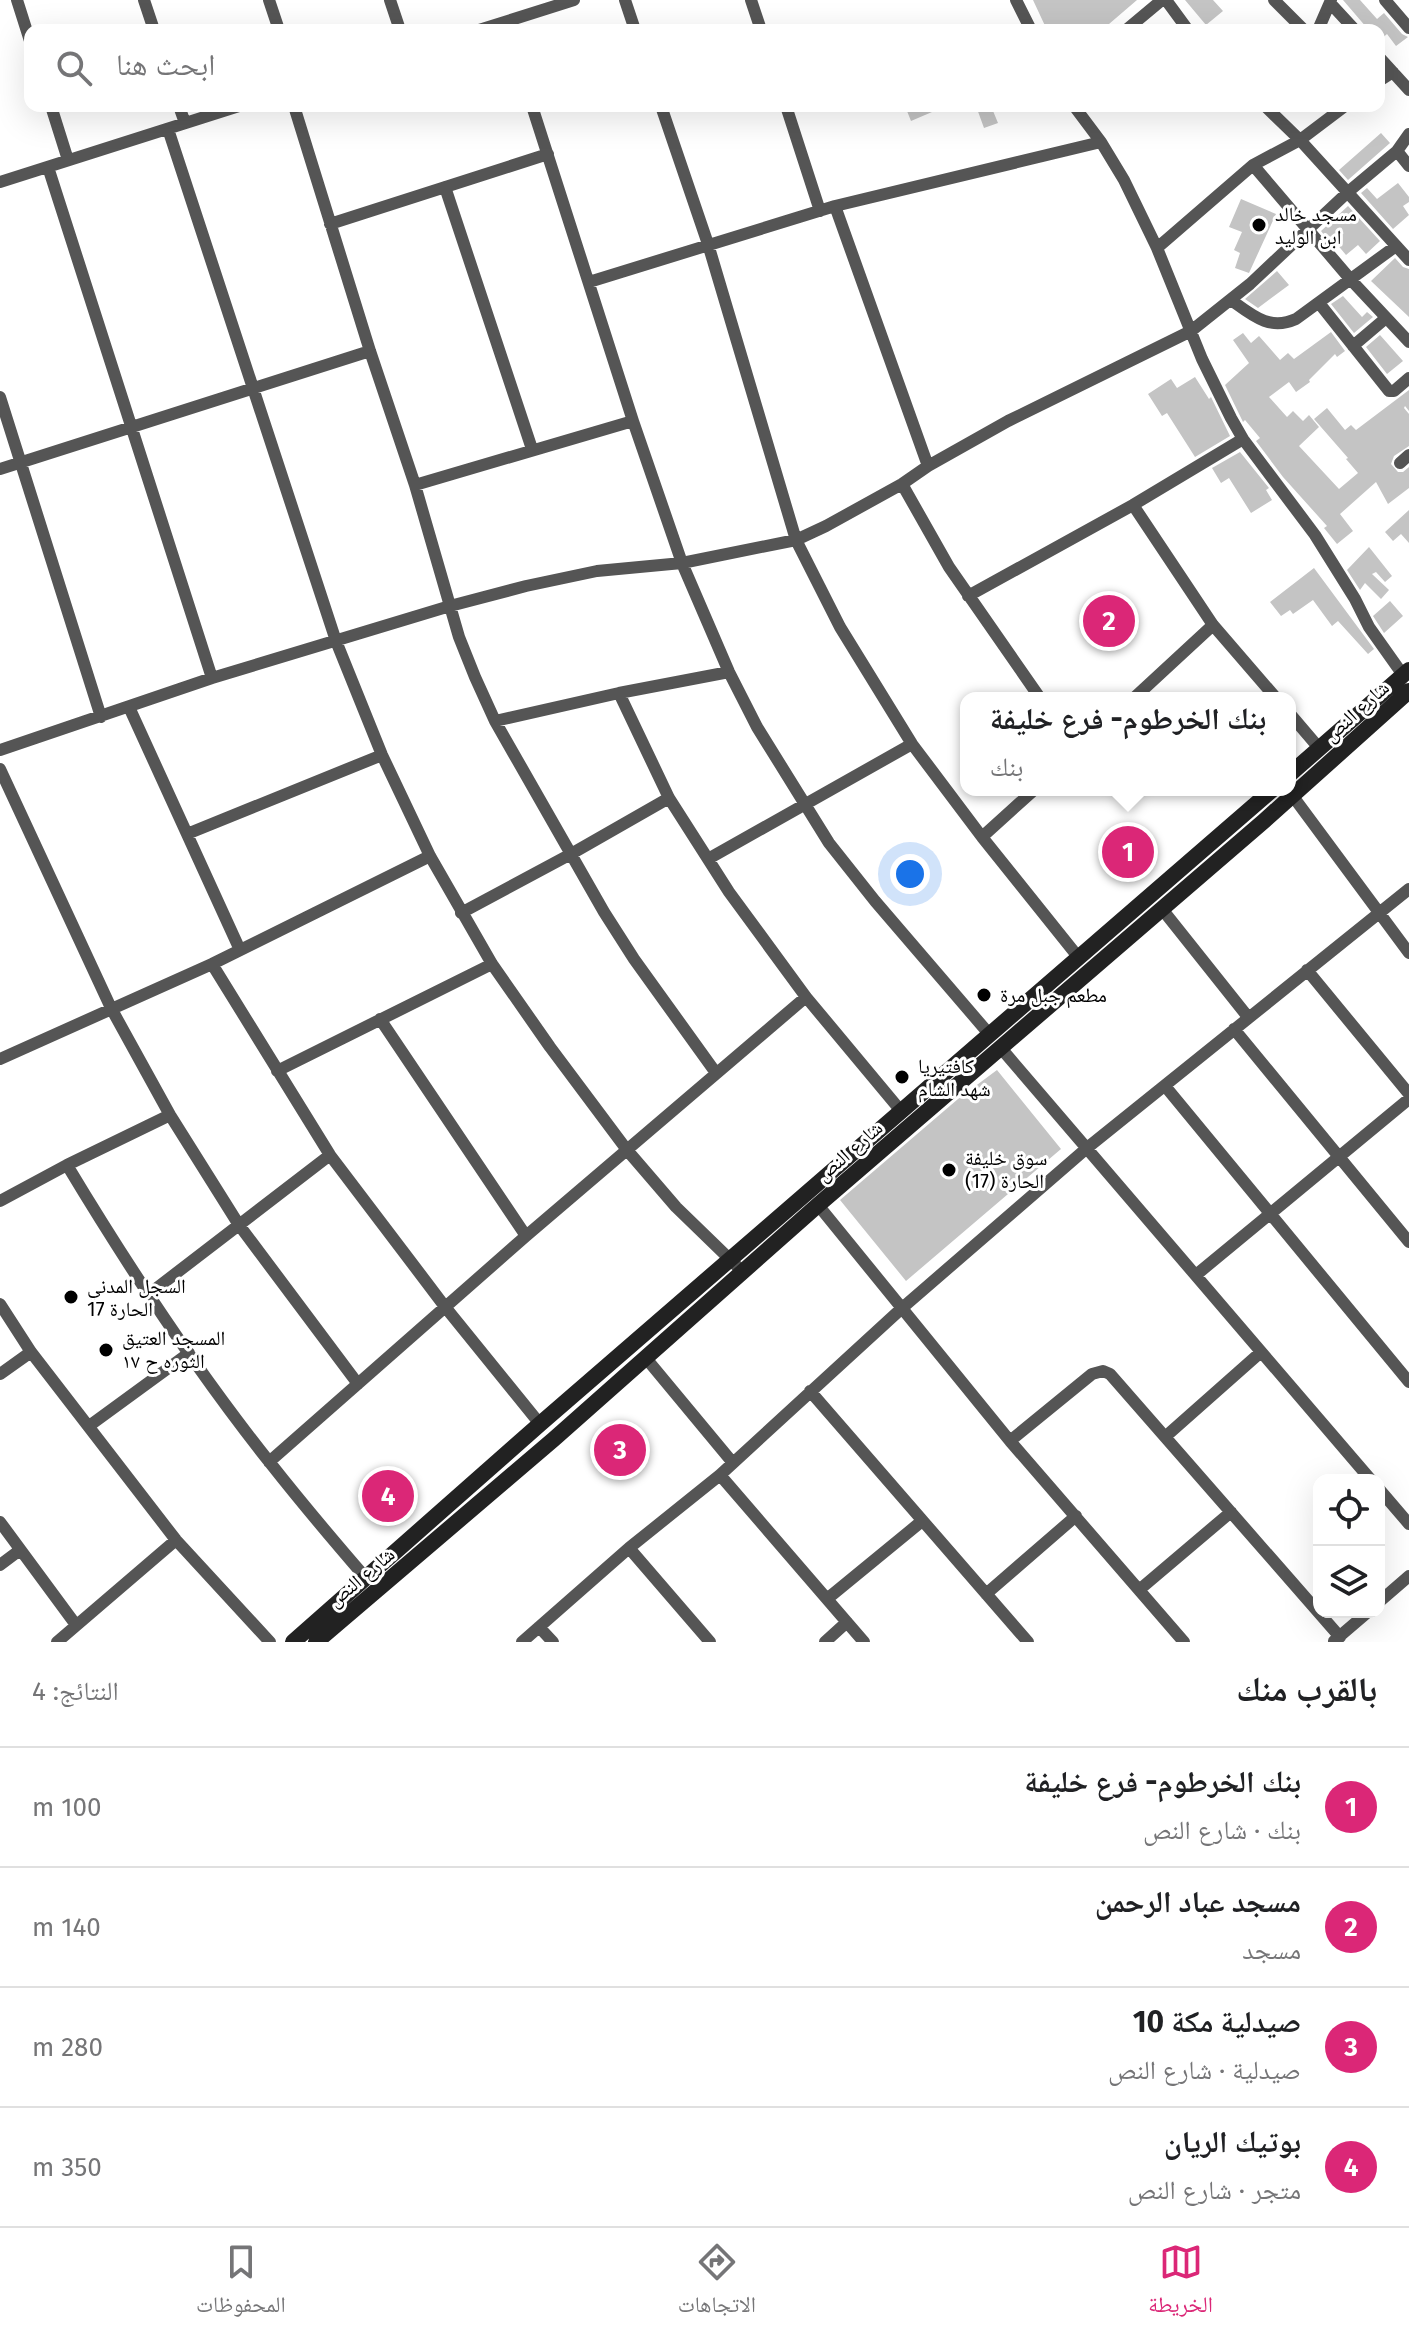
<!DOCTYPE html>
<html lang="ar">
<meta charset="utf-8">
<style>
:root{--surface:#fff;--page:#f6f6f6;--text:#202124;--muted:#757577;--line:#e0e0e0;--accent:#db2777}
body{margin:0;font-family:"Fira Sans","Noto Naskh Arabic",sans-serif;background:var(--page);color:var(--text);direction:rtl}
.controls{position:absolute;right:24px;bottom:24px;display:grid;overflow:hidden;border-radius:16px;box-shadow:0 8px 32px #0002}
.controls button{width:72px;height:72px;display:grid;place-items:center;padding:0;border:0;border-bottom:2px solid var(--line);background:var(--surface);color:var(--text);font:40px sans-serif}
.you{position:absolute;left:910px;top:874px;width:28px;height:28px;margin:-20px;border:6px solid #fff;border-radius:50%;background:#1a73e8;box-shadow:0 0 0 12px #1a73e833}
.badge{display:grid;place-items:center;width:52px;height:52px;border-radius:50%;background:var(--accent);color:#fff;font-size:26px;font-weight:700}
.pin{position:absolute;translate:-50% -50%;border:4px solid #fff;box-shadow:0 2px 8px #0006}
.popup{position:absolute;left:960px;top:692px;width:336px;height:104px;box-sizing:border-box;display:grid;place-content:center;border-radius:16px;background:var(--surface);filter:drop-shadow(0 2px 6px #0005);font-size:26px;white-space:nowrap;color:var(--muted)}
.popup b{font-size:30px;color:var(--text)}
.popup::after{content:'';position:absolute;left:50%;top:100%;margin-left:-16px;border:16px solid transparent;border-top-color:var(--surface)}
.list{margin:0;padding:0;list-style:none}
h2{display:flex;justify-content:space-between;align-items:center;height:104px;margin:0;padding:0 32px;font-size:34px}
h2 small{font-size:26px;font-weight:400;color:var(--muted)}
.list li{display:grid;grid-template-columns:52px 1fr auto;gap:24px;align-items:center;box-sizing:border-box;height:120px;padding:0 32px;border-top:2px solid var(--line)}
.list b{display:block;font-size:30px;white-space:nowrap}
.list p{margin:0;font-size:26px;white-space:nowrap;color:var(--muted)}
.list em{font-size:26px;font-style:normal;color:var(--muted)}
.icon{flex:none;width:44px;height:44px;fill:none;stroke:currentColor;stroke-width:2;stroke-linecap:round;stroke-linejoin:round}
.map{position:relative;flex:none;width:1409px;height:1642px;overflow:hidden;direction:ltr}
.search{position:absolute;background:var(--surface);box-shadow:0 8px 32px #0002;left:24px;right:24px;top:24px;height:88px;display:flex;align-items:center;gap:20px;box-sizing:border-box;padding:0 28px;border-radius:16px;color:var(--muted);font-size:30px}
.sheet{height:584px;background:var(--surface)}
nav{display:flex;justify-content:space-around;align-items:center;box-sizing:border-box;height:112px;border-top:2px solid var(--line);background:var(--surface);font-size:22px;color:var(--muted)}
nav a{display:grid;justify-items:center;gap:4px}
nav .on{color:var(--accent)}
.map>svg:first-child{display:block}
.building{fill:#c4c4c4}
.lines{fill:none;stroke-linecap:round;stroke-linejoin:round}
.street{stroke:#555;stroke-width:12}
.secondary{stroke:#222;stroke-width:16}
.poi-dot{fill:#000;stroke:#fff;stroke-width:3}
.labels{text-anchor:middle;stroke-width:6;stroke-linejoin:round;paint-order:stroke}
.poi-label{font-size:20px;fill:#000;stroke:#fff;text-anchor:start}
.street-label{font-size:20px;fill:#000;stroke:#fff}
</style>
<div class="map">
<svg width="1409" height="1642" viewBox="0 0 1409 1642">
<rect width="100%" height="100%" fill="#fff"/>
<!-- building -->
<path class="building" d="M1033 0H1137L1102 30H1047Z
M1185 0H1213L1223 11 1206 25Z
M1343 0H1360L1377 19 1384 13 1402 34 1408 37 1396 46 1387 34 1379 41V30H1364L1367 28Z
M905 106H946L911 121Z
M976 106H991L998 123 984 128Z
M1381 133 1390 143 1348 180 1339 170Z
M1398 183 1409 197V202L1403 206 1409 215 1393 229 1361 193 1367 188 1377 199Z
M1241 199 1276 214 1249 273 1235 268 1240 253 1234 250 1242 232 1229 227Z
M1348 206 1380 241 1366 254 1358 245 1346 255 1331 237 1328 240 1321 231Z
M1395 258 1403 267 1409 269V317L1371 281Z
M1277 271 1289 285 1258 308 1245 299Z
M1343 296 1362 317 1367 312 1373 317 1354 333 1331 304Z
M1331 332 1345 351 1337 357 1335 354 1309 380 1310 382 1296 392 1289 382 1269 397 1287 417 1293 411 1303 421 1309 415 1319 427 1299 446 1339 489 1358 473 1346 459 1348 458 1314 419 1327 408 1345 430 1351 425 1356 430 1409 390V411L1405 406 1404 408 1409 414V446L1394 456 1391 464 1398 472H1403L1409 467V488L1388 504 1376 482 1340 514 1353 531 1337 544 1324 528 1327 526 1283 477 1256 441 1260 438 1245 420 1243 422 1225 385 1249 363 1233 340 1243 333 1251 343 1259 336 1280 360 1288 353 1294 359Z
M1380 335 1403 361 1387 374 1366 347Z
M1195 377 1209 399 1211 397 1230 436 1195 457 1167 413 1162 416 1148 394 1171 379 1177 388Z
M1240 452 1269 488 1266 490 1272 500 1251 513 1229 478 1221 483 1212 468Z
M1409 510V543L1401 534 1393 541 1385 532Z
M1369 547 1392 576 1385 582 1376 572 1372 574 1389 590 1381 599 1365 583 1360 590 1347 570Z
M1314 568 1374 649 1368 654 1338 621 1332 626 1313 600 1293 614 1290 610 1281 616 1270 602Z
M1390 601 1403 616 1384 633 1373 616Z
M997 1070 1061 1149 906 1281 840 1200 958 1099Z"/>
<g class="lines">
<!-- street -->
<path class="street" d="M17 0 30 41
M144 0 154 30
M269 0 279 30
M390 0 400 30
M625 0 635 30
M751 0 761 30
M1016 0 1031 30
M1166 0 1188 30
M1274 0 1304 30
M1385 0 1409 28
M1330 3 1355 30
M479 30 574 0
M1126 30 1162 0
M1318 30 1331 0
M1379 57 1409 90
M1379 81 1393 72
M51 106 68 160
M179 106 185 123
M294 106 370 351 415 485 459 637 475 677 495 721 604 912 634 959 716 1073
M532 106 633 421 682 563 729 672 757 727 829 843 875 901 990 1035
M661 106 708 244 796 540 840 627 912 744 982 837 1079 958
M786 106 820 211
M1074 106 1101 142 1124 180 1157 248 1202 359 1231 418 1243 439 1315 535 1355 599 1369 627 1403 675
M1265 106 1300 140 1409 260
M168 129 336 641 382 755 430 856 492 964 550 1047 627 1150 676 1207 742 1271
M1397 151 1409 166
M1253 165 1351 280 1409 342
M48 167 212 678
M0 182 239 106
M445 187 532 449
M835 206 928 466
M330 224 548 154
M1157 248 1253 165 1300 140 1345 106
M589 282 835 206 1101 142
M1231 300C1252 315 1269 331 1296 319L1396 246
M1319 303 1389 391H1394L1409 378
M1353 346 1386 318
M0 397 101 717
M1400 463 1409 455
M0 469 370 351
M902 484 949 567 1040 698
M415 485 633 421
M1133 505 1213 625 1276 698
M968 596 1133 505 1243 439
M619 693 669 798 729 892 806 997 901 1111
M1134 698 1213 625
M129 707 240 950
M1290 714 1319 748
M495 721 619 693 729 672
M0 750 212 678 450 606 526 586 597 571 682 563 796 540 826 526 902 484 928 466 1008 421 1191 331 1250 284 1348 192 1397 151 1409 134
M0 769 111 1008 170 1115 239 1225 358 1384
M1292 795 1409 953
M187 834 382 755
M982 837 1034 790
M708 859 912 744
M1162 909 1248 1017
M461 913 571 854 669 798
M212 964 330 1155 446 1308 540 1424
M1307 970 1409 1094
M380 1019 526 1236
M1234 1029 1409 1242
M1000 1047 1371 1480
M0 1059 212 964 430 856
M277 1071 492 964
M1165 1086 1409 1382
M67 1165C129 1268 196 1370 271 1464 301 1502 333 1540 365 1577
M0 1201 67 1165 170 1115
M818 1205 1010 1441 1184 1642
M1196 1275 1409 1099
M149 1294 330 1155
M0 1304 31 1352 176 1540 270 1642
M645 1357 733 1463
M0 1374 31 1352
M810 1391 1028 1642
M89 1426 189 1353
M1165 1437 1261 1352
M1010 1441 1092 1374 1103 1371 1110 1374 1340 1637
M269 1462 526 1236 806 997
M720 1475 864 1642
M1379 1489 1409 1524
M0 1522 76 1625
M629 1548 710 1642
M0 1565 20 1550
M1139 1590 1231 1512
M986 1594 1076 1516
M827 1599 922 1521
M1379 1602 1409 1576
M539 1627 553 1642
M1334 1641 1368 1612
M57 1642 176 1540
M522 1642 629 1548 720 1475 901 1309 1087 1148 1409 889
M825 1642 847 1622"/>
<!-- secondary -->
<path class="secondary" d="M1290 774 1409 670
M293 1642 540 1424 1272 790
M316 1642 554 1439 818 1205 1264 821 1409 691"/>
</g>
<!-- markers -->
<g class="poi-dot">
<circle cx="1259" cy="225" r="8"/>
<circle cx="984" cy="995" r="8"/>
<circle cx="902" cy="1077" r="8"/>
<circle cx="949" cy="1170" r="8"/>
<circle cx="71" cy="1297" r="8"/>
<circle cx="106" cy="1350" r="8"/>
</g>
<g class="labels">
<!-- poi labels -->
<g class="poi-label">
<text x="1275" y="221">مسجد خالد<tspan x="1275" dy="23">ابن الوليد</tspan></text>
<text x="1000" y="1002">مطعم جبل مرة</text>
<text x="918" y="1073">كافتيريا<tspan x="918" dy="23">شهد الشام</tspan></text>
<text x="965" y="1165">سوق خليفة<tspan x="965" dy="23">الحارة (17)</tspan></text>
<text x="87" y="1293">السجل المدني<tspan x="87" dy="23">الحارة 17</tspan></text>
<text x="122" y="1345">المسجد العتيق<tspan x="122" dy="23">الثوره ح ١٧</tspan></text>
</g>
<!-- street labels -->
<g class="street-label">
<text transform="translate(1356 711) rotate(-42)" y="7">شارع النص</text>
<text transform="translate(849 1151) rotate(-41)" y="7">شارع النص</text>
<text transform="translate(361 1577) rotate(-40)" y="7">شارع النص</text>
</g>
</g>
</svg>
<div class="controls">
<button><svg class="icon" aria-label="locate" viewBox="0 0 24 24"><circle cx="12" cy="12" r="6"/><path d="M12 2v4M12 18v4M2 12h4M18 12h4"/></svg></button>
<button><svg class="icon" aria-label="layers" viewBox="0 0 24 24"><path d="M12 4l9 5-9 5-9-5zM3 14l9 5 9-5"/></svg></button>
</div>
<div class="you"></div>
<div class="pin badge" style="left:1128px;top:852px">1</div>
<div class="popup"><b>بنك الخرطوم- فرع خليفة</b>بنك</div>
<div class="pin badge" style="left:1109px;top:621px">2</div>
<div class="pin badge" style="left:620px;top:1450px">3</div>
<div class="pin badge" style="left:388px;top:1496px">4</div>
<div class="search"><svg class="icon" aria-label="search" viewBox="0 0 24 24"><circle cx="10" cy="10" r="6"/><path d="M15 15l6 6"/></svg>ابحث هنا</div>
</div>
<section class="sheet">
<h2>بالقرب منك<small>النتائج: 4</small></h2>
<ul class="list">
<li><span class="badge">1</span><div><b>بنك الخرطوم- فرع خليفة</b><p>بنك · شارع النص</p></div><em>100 m</em></li>
<li><span class="badge">2</span><div><b>مسجد عباد الرحمن</b><p>مسجد</p></div><em>140 m</em></li>
<li><span class="badge">3</span><div><b>صيدلية مكة 10</b><p>صيدلية · شارع النص</p></div><em>280 m</em></li>
<li><span class="badge">4</span><div><b>بوتيك الريان</b><p>متجر · شارع النص</p></div><em>350 m</em></li>
</ul>
</section>
<nav>
<a class="on"><svg class="icon" aria-label="map" viewBox="0 0 24 24"><path d="M3 6l6-2 6 2 6-2v14l-6 2-6-2-6 2zM9 4v14M15 6v14"/></svg>الخريطة</a>
<a><svg class="icon" aria-label="directions" viewBox="0 0 24 24"><path d="M12 3l9 9-9 9-9-9zM9 14v-3h6M13 9l2 2-2 2"/></svg>الاتجاهات</a>
<a><svg class="icon" aria-label="saved" viewBox="0 0 24 24"><path d="M7 4h10v16l-5-4-5 4z"/></svg>المحفوظات</a>
</nav>
